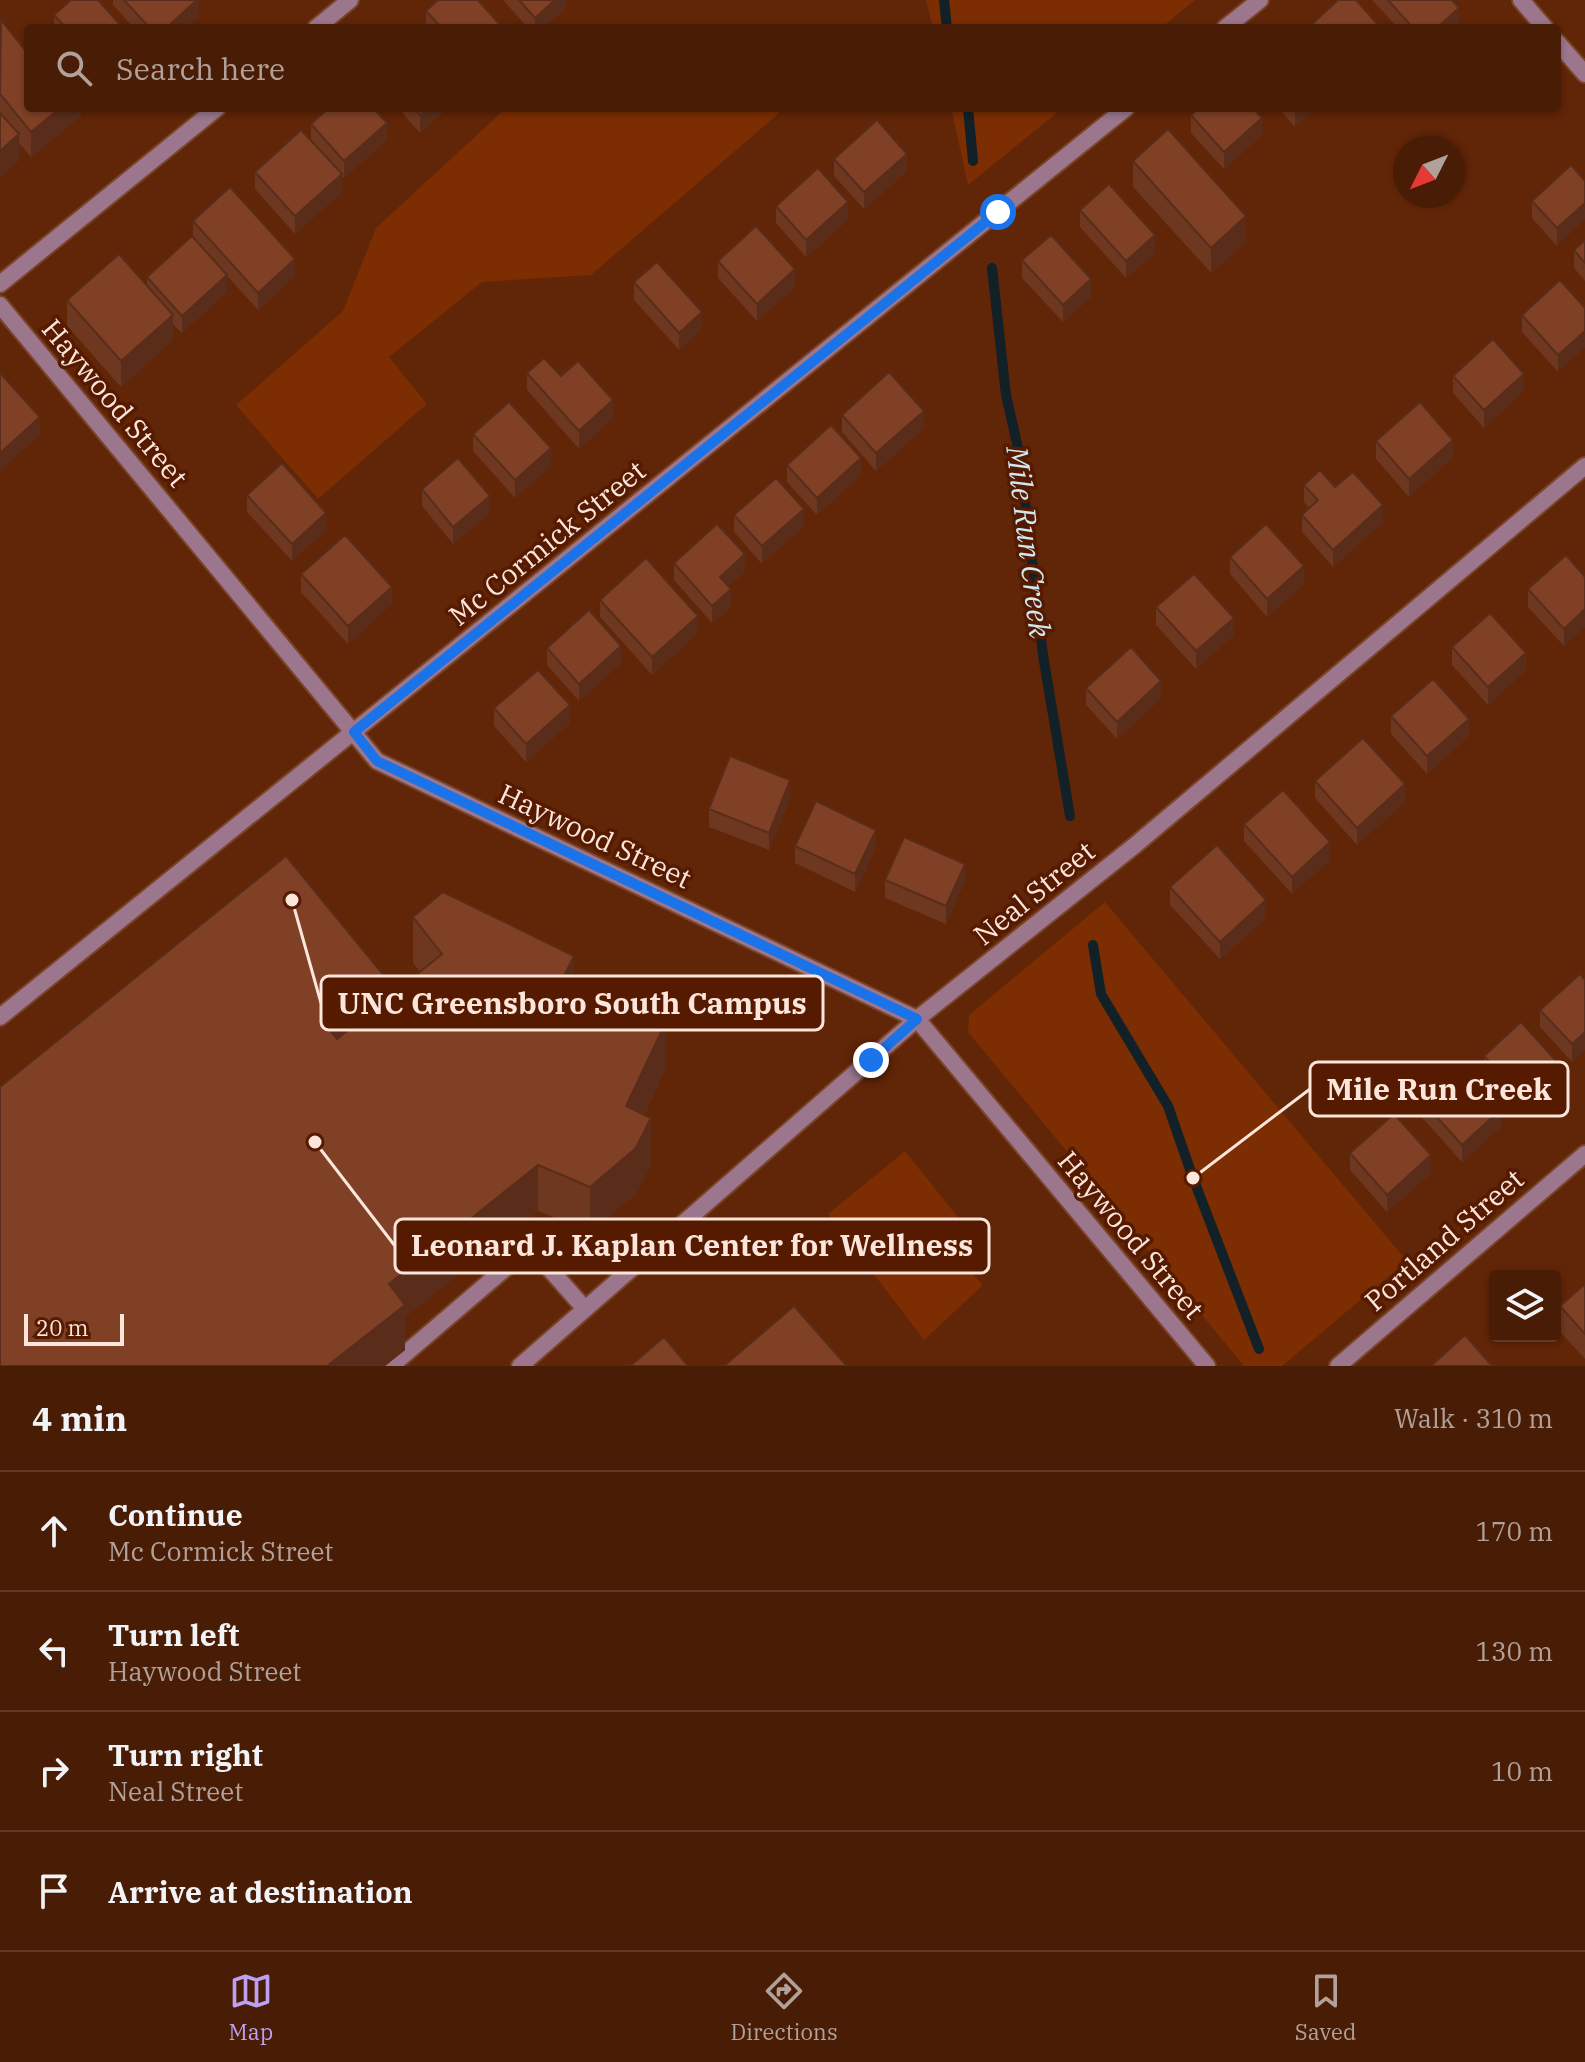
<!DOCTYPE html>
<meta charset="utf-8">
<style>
:root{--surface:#491c05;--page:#50250f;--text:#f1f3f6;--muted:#b1a19a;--line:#613a27;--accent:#bca0f2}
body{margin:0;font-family:"IBM Plex Serif",serif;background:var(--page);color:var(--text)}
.controls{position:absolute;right:24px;bottom:24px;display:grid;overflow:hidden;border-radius:8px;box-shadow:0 2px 6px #0004}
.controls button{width:72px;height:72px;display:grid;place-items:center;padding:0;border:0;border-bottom:2px solid var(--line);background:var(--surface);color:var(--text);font:40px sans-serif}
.compass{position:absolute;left:1393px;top:136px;width:72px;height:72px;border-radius:50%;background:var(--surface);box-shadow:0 2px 6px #0004;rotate:228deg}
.scale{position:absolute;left:24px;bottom:20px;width:100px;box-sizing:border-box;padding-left:8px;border:4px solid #fce5db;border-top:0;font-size:22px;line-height:28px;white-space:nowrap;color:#fce5db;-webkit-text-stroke:6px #551a00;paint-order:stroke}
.stop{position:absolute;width:24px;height:24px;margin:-18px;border:6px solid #1a73e8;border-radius:50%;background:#fff}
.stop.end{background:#1a73e8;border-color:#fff;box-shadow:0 2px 8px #0008}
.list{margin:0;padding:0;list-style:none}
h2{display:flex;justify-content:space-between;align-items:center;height:104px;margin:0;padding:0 32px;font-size:34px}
h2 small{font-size:26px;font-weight:400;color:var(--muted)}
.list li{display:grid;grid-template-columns:52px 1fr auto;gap:24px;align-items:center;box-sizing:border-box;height:120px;padding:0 32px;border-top:2px solid var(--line)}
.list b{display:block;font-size:30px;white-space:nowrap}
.list p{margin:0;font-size:26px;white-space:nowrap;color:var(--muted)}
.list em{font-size:26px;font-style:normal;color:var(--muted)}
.icon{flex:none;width:44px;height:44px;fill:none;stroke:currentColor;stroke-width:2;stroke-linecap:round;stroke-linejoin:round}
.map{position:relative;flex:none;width:1585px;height:1366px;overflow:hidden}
.search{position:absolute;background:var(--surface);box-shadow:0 2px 6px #0004;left:24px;right:24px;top:24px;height:88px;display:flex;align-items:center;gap:20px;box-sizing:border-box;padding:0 28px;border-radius:8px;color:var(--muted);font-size:30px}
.sheet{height:584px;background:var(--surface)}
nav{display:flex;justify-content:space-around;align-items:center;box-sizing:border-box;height:112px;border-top:2px solid var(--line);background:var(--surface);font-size:22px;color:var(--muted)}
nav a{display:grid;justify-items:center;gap:4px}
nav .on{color:var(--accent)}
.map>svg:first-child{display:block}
.green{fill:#7c2d02}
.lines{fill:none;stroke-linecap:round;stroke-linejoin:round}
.stream{stroke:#112127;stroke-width:10}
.lane-casing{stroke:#7a4429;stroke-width:20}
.street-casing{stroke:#7a4429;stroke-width:20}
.lane{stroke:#9b768c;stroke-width:16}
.street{stroke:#9b768c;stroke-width:16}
.wall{fill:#6d3720}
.shaded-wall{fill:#592d1a}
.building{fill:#7f4025;stroke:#592d1a;stroke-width:2}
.route{stroke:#1a73e8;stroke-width:10}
.labels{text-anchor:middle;stroke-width:7;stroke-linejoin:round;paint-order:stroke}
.street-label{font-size:28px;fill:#fce5db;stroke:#551a00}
.water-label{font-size:30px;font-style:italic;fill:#cfe8f2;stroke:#551a00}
.leader{fill:none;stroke:#fce5db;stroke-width:3}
.callout-dot{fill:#fce5db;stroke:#551a00;stroke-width:3}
.callout{fill:#551a00;stroke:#fce5db;stroke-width:3}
.callout-label{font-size:30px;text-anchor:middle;font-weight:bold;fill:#fce5db}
</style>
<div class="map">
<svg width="1585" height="1366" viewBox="0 0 1585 1366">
<rect width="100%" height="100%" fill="#612507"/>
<!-- green -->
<path class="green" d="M926 0H1195L1161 28H933Z
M506 108H785L591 275 482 282 389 357 427 404 318 499 236 405 343 311 376 228Z
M951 108H1063L968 185Z
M1105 902 1407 1261 1282 1366H1244L968 1032 969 1015Z
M905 1151 973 1236 953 1252 983 1285 924 1340 828 1214Z"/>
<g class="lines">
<!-- stream -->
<path class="stream" d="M944 0 947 28
M968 108 973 161
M992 268 1006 395 1020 457 1043 655 1070 816
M1093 945 1101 994 1168 1106 1193 1178 1259 1349"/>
<defs>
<path id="lane" d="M391 1366 522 1254 529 1253 540 1258 585 1309"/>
<path id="street" d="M1521 0 1545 28
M316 28 350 0
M1225 28 1260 0
M1557 42 1585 74
M0 284 217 108
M0 305 377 761 917 1019 1207 1366
M0 1017 1126 108
M520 1366 917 1019 1134 846 1585 466
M1338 1366 1585 1154"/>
</defs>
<!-- lane casing -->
<use href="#lane" class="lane-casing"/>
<!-- street casing -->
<use href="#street" class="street-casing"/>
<!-- lane -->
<use href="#lane" class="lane"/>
<!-- street -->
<use href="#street" class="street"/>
</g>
<!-- wall -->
<path class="wall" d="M113 0H199V16L185 28H134L113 5Z
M503 0H566V8L543 28H528Z
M1372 0H1452L1459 25 1457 28H1398Z
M426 11 503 28H426Z
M54 15 123 28H54Z
M0 21 28 108H81V116L31 157 19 143V160L0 177Z
M398 108H448L420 133Z
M1278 108H1315L1295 127Z
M1191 115 1262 135 1224 169 1191 133Z
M311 124 387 140 344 178 342 176V192L295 234 255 189V172L311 140Z
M834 159 907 171 864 209 834 176Z
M1133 161 1246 242 1211 273 1133 187Z
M1571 165 1557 246 1532 218V201Z
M776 206 848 220 806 257 776 223Z
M1080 210 1155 253 1126 278 1080 227Z
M193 221 295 276 258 310 227 276V292L182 333 173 324V340L121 387 67 326V300L147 285V277L193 237Z
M1585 240V281L1574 268V250Z
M1022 260 1091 297 1063 322 1022 278Z
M718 261 795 287 757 321 718 278Z
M1560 280 1558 372 1522 332V315Z
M634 282 702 329 679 350 634 300Z
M527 373 561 376 613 418 579 449 527 390Z
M1453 376 1524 391 1484 428 1453 393Z
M842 415 924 428 876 471 842 432Z
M473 434 551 466 515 498 473 451Z
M1376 441 1453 457 1409 497 1376 459Z
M787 465 861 475 817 515 787 482Z
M1304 485 1335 487 1383 522 1333 567 1302 532V515L1309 508 1304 502Z
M422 489 490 513 453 544 422 506Z
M247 495 326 530 292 561 247 512Z
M734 515 804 526 762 564 734 532Z
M1230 557 1304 584 1267 617 1230 574Z
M674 563 745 572 728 586 731 607 712 623 674 580Z
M301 574 392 604 348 644 301 592Z
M1585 577V627L1564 646 1528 607V589Z
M600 600 698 633 652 675 600 617Z
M1156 607 1234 635 1196 669 1156 625Z
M1452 647 1526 670 1488 705 1452 665Z
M547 648 621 663 579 701 547 665Z
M1086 688 1161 699 1117 739 1086 705Z
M494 708 570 723 526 762 494 726Z
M1391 716 1469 736 1427 774 1391 734Z
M1315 781 1405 802 1357 845 1315 798Z
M790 798 769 850 709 827V809Z
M1244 824 1330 860 1292 894 1244 841Z
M795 846 876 848 855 892 795 863Z
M885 880 965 881 946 924 885 898Z
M1170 887 1266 918 1220 959 1170 905Z
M413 917 574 978 666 1068 644 1115 651 1164 636 1194 590 1232 538 1211 405 1317V1350L385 1366H0L386 999 420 972 413 963Z
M1580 974 1572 1062 1540 1027V1010Z
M1484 1056 1557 1079 1519 1113 1484 1073Z
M1417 1095 1501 1127 1462 1162 1417 1112Z
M1350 1153 1431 1173 1387 1212 1350 1170Z
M1585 1284V1359L1560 1332V1306Z"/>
<!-- shaded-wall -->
<path class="shaded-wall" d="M197 0H199V16L185 28H166Z
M555 0H566V8L543 28H535V18Z
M1459 8V25L1457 28H1437Z
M60 108H81V116L31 157V132Z
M428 108H448L420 133V115Z
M1296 108H1315L1295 127V109Z
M1262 118V135L1224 169V152Z
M387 123V140L344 178V161Z
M19 134V160L0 177V151Z
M907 154V171L864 209V192Z
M342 174V192L295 234V216Z
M848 202V220L806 257V240Z
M1585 203V220L1557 246V228Z
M1246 216V242L1211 273V248Z
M1155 235V253L1126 278V261Z
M295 259V276L258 310V293Z
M795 269V287L757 321V304Z
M227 275V292L182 333V316Z
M1091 279V297L1063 322V305Z
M702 312V329L679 350V333Z
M173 315V340L121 387V361Z
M1585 331V348L1558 372V355Z
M1524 374V391L1484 428V410Z
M613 400V418L579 449V431Z
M924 411V428L876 471V453Z
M40 417V435L0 471V453Z
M1453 440V457L1409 497V479Z
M551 448V466L515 498V480Z
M861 458V475L817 515V498Z
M490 496V513L453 544V527Z
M1383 505V522L1333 567V550Z
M804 509V526L762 564V546Z
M326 513V530L292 561V544Z
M745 554V572L720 594V577Z
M1304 566V584L1267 617V599Z
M392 587V604L348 644V626Z
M731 589V607L712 623V606Z
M1585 609V627L1564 646V629Z
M698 616V633L652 675V657Z
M1234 618V635L1196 669V651Z
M621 646V663L579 701V684Z
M1526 653V670L1488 705V687Z
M1161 681V699L1117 739V722Z
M570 705V723L526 762V744Z
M1469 719V736L1427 774V756Z
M790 780V798L769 850V833Z
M1405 784V802L1357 845V828Z
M876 830V848L855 892V874Z
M1330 842V860L1292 894V877Z
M965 864V881L946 924V906Z
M1266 900V918L1220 959V942Z
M574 956V1001L565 974Z
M386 978V1024L327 1073V1027Z
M666 1022V1068L626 1152V1106Z
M1585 1032V1050L1572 1062V1044Z
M1557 1062V1079L1519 1113V1095Z
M1501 1109V1127L1462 1162V1145Z
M651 1118V1164L636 1194 590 1232V1187Z
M1431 1155V1173L1387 1212V1195Z
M538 1165V1211L405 1317V1350L385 1366H327L389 1284Z"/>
<!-- building -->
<path class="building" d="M71 0H98L123 28H66L54 15Z
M124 0H197L166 28H150Z
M438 0H478L503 28H442L426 11Z
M519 0H555L535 18Z
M1338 0H1356L1381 28H1312L1310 26Z
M1388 0H1452L1459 8 1437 28H1413Z
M1 20 28 54V108H60L31 132 0 94Z
M329 108H373L387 123 344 161 311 124Z
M414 108H428L420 115Z
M1199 108H1253L1262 118 1224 152 1191 115Z
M0 113 19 134 0 151Z
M877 120 907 154 864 192 834 159Z
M1168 129 1246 216 1211 248 1133 161Z
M301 130 342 174 295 216 255 172Z
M1571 165 1585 181V203L1557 228 1532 201Z
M818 168 848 202 806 240 776 206Z
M1109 184 1155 235 1126 261 1080 210Z
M230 187 295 259 258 293 193 221Z
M756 226 795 269 757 304 718 261Z
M1051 235 1091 279 1063 305 1022 260Z
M192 236 227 275 182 316 147 277Z
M1585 240V263L1574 250Z
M119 254 173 315 121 361 67 300Z
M657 262 702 312 679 333 634 282Z
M1560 280 1585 308V331L1558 355 1522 315Z
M1493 339 1524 374 1484 410 1453 376Z
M544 358 561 376 578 361 613 400 579 431 527 373Z
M889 372 924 411 876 453 842 415Z
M0 373 40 417 0 453Z
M509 402 551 448 515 480 473 434Z
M1420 402 1453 440 1409 479 1376 441Z
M831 425 861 458 817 498 787 465Z
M458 458 490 496 453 527 422 489Z
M282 463 326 513 292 544 247 495Z
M1320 470 1335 487 1353 472 1383 505 1333 550 1302 515 1318 500 1304 485Z
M776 478 804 509 762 546 734 515Z
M717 524 745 554 720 577 731 589 712 606 674 563Z
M1266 524 1304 566 1267 599 1230 557Z
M345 535 392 587 348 626 301 574Z
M1566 555 1585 577V609L1564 629 1528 589Z
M646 558 698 616 652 657 600 600Z
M1194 574 1234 618 1196 651 1156 607Z
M589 610 621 646 579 684 547 648Z
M1490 613 1526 653 1488 687 1452 647Z
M1131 647 1161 681 1117 722 1086 688Z
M538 670 570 705 526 744 494 708Z
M1433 679 1469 719 1427 756 1391 716Z
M1363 738 1405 784 1357 828 1315 781Z
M730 756 790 780 769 833 709 809Z
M1283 790 1330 842 1292 877 1244 824Z
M816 801 876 830 855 874 795 846Z
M904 837 965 864 946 906 885 880Z
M1217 845 1266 900 1220 942 1170 887Z
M286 856 386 978 327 1027 337 1039 442 954 413 917 443 892 574 956 565 974 666 1022 626 1106 651 1118 636 1148 590 1187 538 1165 389 1284 405 1305 327 1366H0V1087Z
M1580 974 1585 980V1032L1572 1044 1540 1010Z
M1521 1022 1557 1062 1519 1095 1484 1056Z
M1470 1075 1501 1109 1462 1145 1417 1095 1437 1077 1450 1093Z
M1394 1114 1431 1155 1387 1195 1350 1153Z
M1585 1284V1334L1560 1306Z
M794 1306 846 1365 844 1366H724Z
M1465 1335 1492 1366H1431Z
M664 1337 688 1366H630Z"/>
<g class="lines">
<!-- route -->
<path class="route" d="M871 1060 917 1019 377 761 354 732 998 212"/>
</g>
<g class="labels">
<!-- street labels -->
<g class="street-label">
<text transform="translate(115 403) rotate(50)" y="10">Haywood Street</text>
<text transform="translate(547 543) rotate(-39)" y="10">Mc Cormick Street</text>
<text transform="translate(595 836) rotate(25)" y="10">Haywood Street</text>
<text transform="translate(1034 893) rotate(-39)" y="10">Neal Street</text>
<text transform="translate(1131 1235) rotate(50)" y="10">Haywood Street</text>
<text transform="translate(1444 1240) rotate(-41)" y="10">Portland Street</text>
</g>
<!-- water labels -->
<g class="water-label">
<text transform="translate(1028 542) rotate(83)" y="10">Mile Run Creek</text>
</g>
</g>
<!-- callouts -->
<path class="leader" d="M292 900L321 1003M1193 1178L1310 1089M315 1142L395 1246"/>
<g class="callout-dot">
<circle cx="292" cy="900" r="8"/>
<circle cx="1193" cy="1178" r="8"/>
<circle cx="315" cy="1142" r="8"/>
</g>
<g class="callout">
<rect x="321" y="976" width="502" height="54" rx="8"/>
<rect x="1310" y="1062" width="258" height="54" rx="8"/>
<rect x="395" y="1219" width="594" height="54" rx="8"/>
</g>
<g class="callout-label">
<text x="572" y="1014">UNC Greensboro South Campus</text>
<text x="1439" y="1100">Mile Run Creek</text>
<text x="692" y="1256">Leonard J. Kaplan Center for Wellness</text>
</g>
</svg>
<div class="controls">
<button><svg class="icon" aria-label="layers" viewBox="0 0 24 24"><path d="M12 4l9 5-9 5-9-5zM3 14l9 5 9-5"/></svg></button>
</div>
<svg class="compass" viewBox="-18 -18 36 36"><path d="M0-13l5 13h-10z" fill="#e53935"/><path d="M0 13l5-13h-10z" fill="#b1a19a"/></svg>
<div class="scale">20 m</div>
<div class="stop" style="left:998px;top:212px"></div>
<div class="stop end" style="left:871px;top:1060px"></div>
<div class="search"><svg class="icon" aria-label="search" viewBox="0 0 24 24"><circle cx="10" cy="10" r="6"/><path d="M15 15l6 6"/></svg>Search here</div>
</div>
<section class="sheet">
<h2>4 min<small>Walk · 310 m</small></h2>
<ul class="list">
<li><svg class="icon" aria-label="ahead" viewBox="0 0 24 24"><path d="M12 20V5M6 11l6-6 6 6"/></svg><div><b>Continue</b><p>Mc Cormick Street</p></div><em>170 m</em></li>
<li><svg class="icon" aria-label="left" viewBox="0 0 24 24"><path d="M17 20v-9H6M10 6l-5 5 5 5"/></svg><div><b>Turn left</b><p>Haywood Street</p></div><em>130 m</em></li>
<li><svg class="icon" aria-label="right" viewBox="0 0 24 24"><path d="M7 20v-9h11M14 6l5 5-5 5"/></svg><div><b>Turn right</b><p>Neal Street</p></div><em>10 m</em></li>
<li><svg class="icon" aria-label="arrive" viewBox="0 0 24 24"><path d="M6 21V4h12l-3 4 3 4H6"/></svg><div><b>Arrive at destination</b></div></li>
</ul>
</section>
<nav>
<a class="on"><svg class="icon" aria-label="map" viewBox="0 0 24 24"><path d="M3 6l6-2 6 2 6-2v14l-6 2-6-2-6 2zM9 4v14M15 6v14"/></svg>Map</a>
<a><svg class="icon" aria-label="directions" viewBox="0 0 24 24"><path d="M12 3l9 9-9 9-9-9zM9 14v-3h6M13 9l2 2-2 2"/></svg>Directions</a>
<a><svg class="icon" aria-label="saved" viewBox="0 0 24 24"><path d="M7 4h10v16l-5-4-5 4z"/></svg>Saved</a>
</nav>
